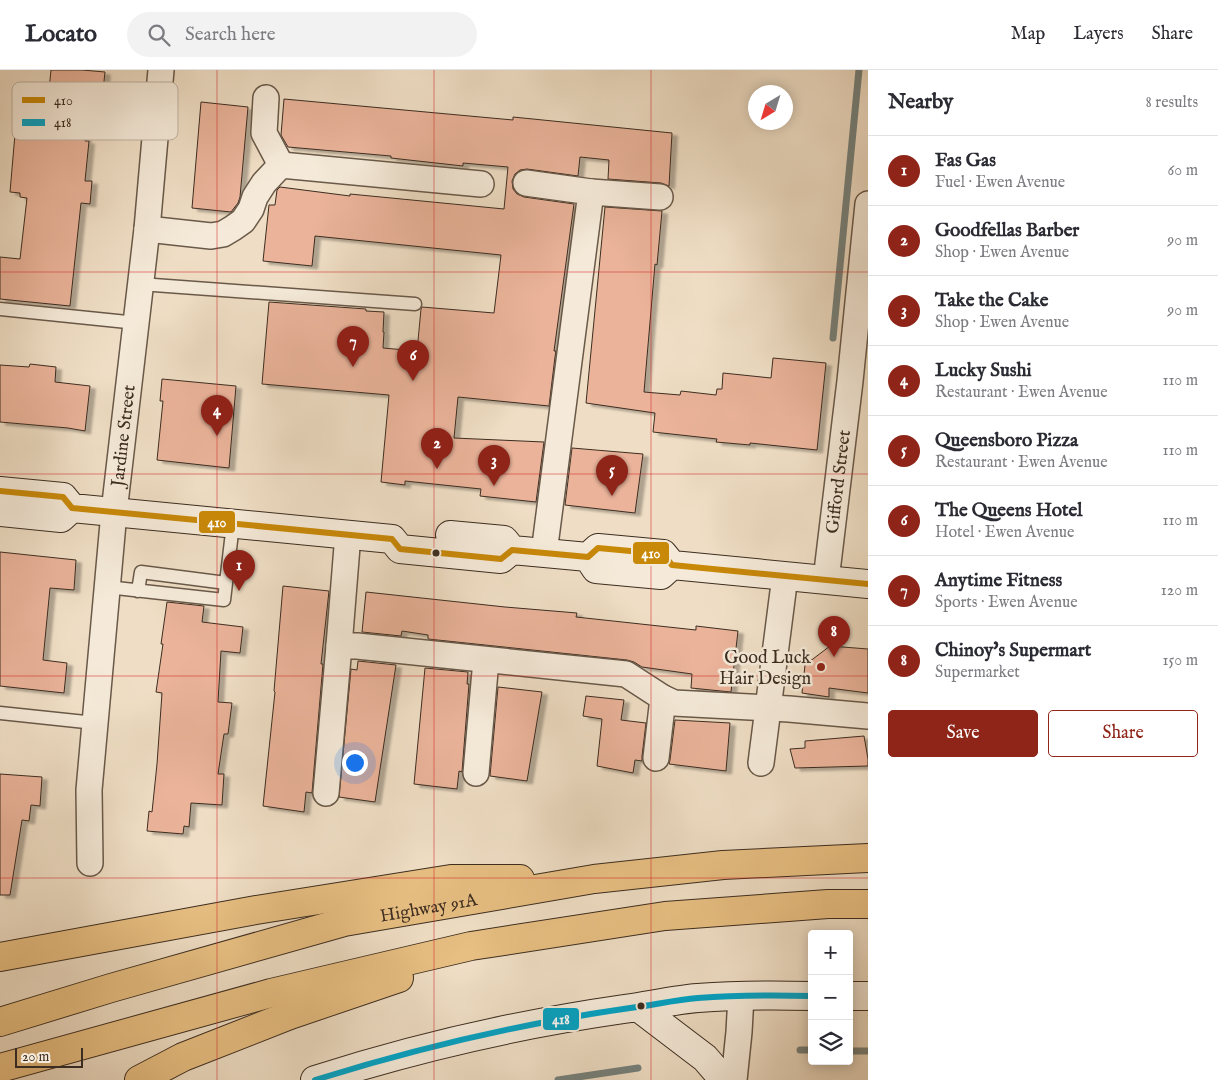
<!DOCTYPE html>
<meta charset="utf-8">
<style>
:root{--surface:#fff;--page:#f2f2f3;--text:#2b2b33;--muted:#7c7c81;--line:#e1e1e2;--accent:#8f2418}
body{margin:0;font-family:"IM FELL English",serif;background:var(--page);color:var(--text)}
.controls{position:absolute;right:15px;bottom:15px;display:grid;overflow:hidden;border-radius:5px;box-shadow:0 2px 12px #0003}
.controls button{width:45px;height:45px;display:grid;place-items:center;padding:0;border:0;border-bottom:1px solid var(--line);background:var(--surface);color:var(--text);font:25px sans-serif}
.compass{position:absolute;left:748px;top:15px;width:45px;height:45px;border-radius:50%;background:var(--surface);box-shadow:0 2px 12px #0003;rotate:218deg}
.scale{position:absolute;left:15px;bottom:12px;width:68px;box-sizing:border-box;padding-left:5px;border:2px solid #3c2d20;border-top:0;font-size:14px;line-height:18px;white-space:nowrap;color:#3c2d20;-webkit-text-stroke:4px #f5ead9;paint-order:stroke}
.you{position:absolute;left:354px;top:692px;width:18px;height:18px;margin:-12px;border:4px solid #fff;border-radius:50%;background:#1a73e8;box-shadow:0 0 0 8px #1a73e833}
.badge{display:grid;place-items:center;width:32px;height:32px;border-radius:50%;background:var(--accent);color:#fff;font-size:16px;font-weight:700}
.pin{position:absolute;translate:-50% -41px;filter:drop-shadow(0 1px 2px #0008)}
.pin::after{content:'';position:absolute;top:26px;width:18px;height:15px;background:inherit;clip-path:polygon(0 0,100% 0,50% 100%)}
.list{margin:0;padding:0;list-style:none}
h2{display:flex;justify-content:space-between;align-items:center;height:65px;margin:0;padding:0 20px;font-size:21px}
h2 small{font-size:16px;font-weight:400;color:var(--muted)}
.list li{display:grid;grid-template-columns:32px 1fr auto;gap:15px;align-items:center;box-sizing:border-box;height:70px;padding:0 20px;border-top:1px solid var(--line)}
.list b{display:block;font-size:19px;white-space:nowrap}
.list p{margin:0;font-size:16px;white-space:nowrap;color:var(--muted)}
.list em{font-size:16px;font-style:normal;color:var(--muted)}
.actions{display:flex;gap:10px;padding:15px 20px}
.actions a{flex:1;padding:11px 0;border:1px solid var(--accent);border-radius:5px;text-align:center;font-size:18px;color:var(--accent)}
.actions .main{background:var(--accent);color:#fff}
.icon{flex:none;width:28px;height:28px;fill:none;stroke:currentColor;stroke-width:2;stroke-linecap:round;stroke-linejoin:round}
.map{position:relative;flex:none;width:868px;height:1010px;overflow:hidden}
header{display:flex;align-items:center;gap:30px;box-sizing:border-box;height:70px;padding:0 25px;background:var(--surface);border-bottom:1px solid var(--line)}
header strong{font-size:24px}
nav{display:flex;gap:28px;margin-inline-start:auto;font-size:18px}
.search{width:350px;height:45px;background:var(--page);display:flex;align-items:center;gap:12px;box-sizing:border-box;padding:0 18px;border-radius:28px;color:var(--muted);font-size:19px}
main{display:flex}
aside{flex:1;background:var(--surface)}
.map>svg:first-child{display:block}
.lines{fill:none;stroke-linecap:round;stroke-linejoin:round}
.stream{stroke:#76827d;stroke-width:7}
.building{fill:#eab39a;stroke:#3c2d20;filter:url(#shadow)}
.lane-casing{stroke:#695949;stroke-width:15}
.street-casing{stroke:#695949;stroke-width:28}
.secondary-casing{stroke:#3c2d20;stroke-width:30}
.highway-casing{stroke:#3c2d20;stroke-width:30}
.lane{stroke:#f5ead9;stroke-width:12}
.street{stroke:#f5ead9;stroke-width:25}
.secondary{stroke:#f5ead9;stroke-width:28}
.highway{stroke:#e8bf82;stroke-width:28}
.bus-1-casing{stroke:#f5ead9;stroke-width:10}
.bus-2-casing{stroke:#f5ead9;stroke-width:10}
.bus-1{stroke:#c88808;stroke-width:6}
.bus-2{stroke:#03a3c5;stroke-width:6}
.grid{fill:none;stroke:#d62828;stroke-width:1;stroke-opacity:0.55}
.bus-dot{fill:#3c2d20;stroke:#f5ead9;stroke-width:2}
.poi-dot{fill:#8f2418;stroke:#f5ead9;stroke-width:2}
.labels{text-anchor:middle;stroke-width:5;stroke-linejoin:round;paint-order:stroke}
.street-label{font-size:18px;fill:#3c2d20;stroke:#f5ead9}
.poi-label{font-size:18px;fill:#3c2d20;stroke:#f5ead9;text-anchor:end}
.key{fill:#f5ead9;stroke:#beb1a2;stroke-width:1}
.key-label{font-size:14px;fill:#3c2d20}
.line-badge{stroke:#f5ead9;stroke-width:2}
.badge-label{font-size:14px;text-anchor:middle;font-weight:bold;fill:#fff}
</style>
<header>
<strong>Locato</strong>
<div class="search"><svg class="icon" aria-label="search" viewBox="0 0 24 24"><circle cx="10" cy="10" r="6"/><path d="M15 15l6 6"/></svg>Search here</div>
<nav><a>Map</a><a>Layers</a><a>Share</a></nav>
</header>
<main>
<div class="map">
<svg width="868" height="1010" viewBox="0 0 868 1010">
<defs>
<filter id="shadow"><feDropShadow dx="5.5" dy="3" stdDeviation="1" flood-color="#0004"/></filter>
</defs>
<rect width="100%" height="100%" fill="#efdec5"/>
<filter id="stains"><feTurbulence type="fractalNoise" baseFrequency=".004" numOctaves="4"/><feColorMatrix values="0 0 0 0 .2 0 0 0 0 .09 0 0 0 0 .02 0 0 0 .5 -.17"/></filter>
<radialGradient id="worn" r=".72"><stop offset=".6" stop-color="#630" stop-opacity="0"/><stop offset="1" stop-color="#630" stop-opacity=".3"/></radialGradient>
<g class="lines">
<!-- stream -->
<path class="stream" d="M833 268 859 0
M800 980H812
M849 981H868
M558 1010 638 998"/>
</g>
<!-- building -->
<path class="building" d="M51 0H82L105 2 102 30 90 29 85 71H89L85 111H92L90 134 81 133 70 236 0 229V187L20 189 27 128 20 127V123L10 122 15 64 34 66 36 49 46 50Z
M284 29 513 50V47L672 63 669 116 661 113 608 109 609 90 580 87 578 106 527 99 520 100 515 104 512 111 513 119 517 124 524 127 574 134 554 281H556L555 287 549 336 458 327 454 368 544 372 536 432 480 426 481 419 405 411V415L381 412 389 325 262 314 269 232 366 239V241L384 242 383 262H384L383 278 417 281 421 239 422 237 494 243 501 185 315 166 312 196 263 191 269 135H275L277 120 280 117 350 126V124L504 139 508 97 463 93V96L391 88V86L288 77 281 65Z
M201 32 248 37 240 127 238 133 231 142 192 138Z
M605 137 662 141 657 195 655 194 644 322 680 325 681 321 716 325 717 319H722L723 303 771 308 773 288 826 293 817 380 750 373V375L716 372 717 369 653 362 655 343 586 333Z
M30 294 56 297 55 312 90 316 85 361 68 358 0 352V295L29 297Z
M162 309 236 316 229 398 157 390 163 331H160Z
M572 378 643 384 635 443 565 435Z
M0 482 76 490 74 520 50 518 43 590 67 593 64 623 0 616Z
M283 516 329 521 321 594H323L312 723 306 722 304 742 263 736 275 622 274 621Z
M366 522 505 537 577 543 576 547 696 560V556L738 561 731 622 691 618 692 604 642 597 634 592 627 590 428 569V565L402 561 401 566 362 562Z
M167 532 204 536 202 552 243 557 240 583 221 581 218 632 232 633 228 664H224L218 704H224L222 735 191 733 189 757 184 756 183 764 147 761 149 741 152 742 157 694 162 623 156 622 163 574H161Z
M830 576 868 579V623L829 618V627L802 623 805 595Z
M358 591 396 595 375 732 339 727 351 599 357 600Z
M425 598 468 602 467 614H469L462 702 459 701 457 719 414 714Z
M498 617 542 622 527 711 490 706Z
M586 626 624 630 621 650 646 653 642 686V691L635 690 633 703 597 696 602 649 583 646Z
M675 650 730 653 726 701 669 694 670 690Z
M864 666 868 689V696L795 698 790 679 805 678V671Z
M0 704 42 707 40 736 31 735 29 751 22 750 10 825H0Z"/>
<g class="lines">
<defs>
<path id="lane" d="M140 214 415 234
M0 239 137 253
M107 517 224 530 226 513
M138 521 141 502 226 513 233 454
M0 643 95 653"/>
<g id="street">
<path d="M266 28 264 63 281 95"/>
<path d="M526 113 591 122 544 483"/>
<path d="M591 122 660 127"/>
<path d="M147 159 211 166 223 164 233 158 243 151 251 139 255 127 264 113 281 95 481 114"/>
<path d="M348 464 339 576H357L626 604 663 628 674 633 789 639 868 646"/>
<path id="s1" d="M826 510 850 311 868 134"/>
<path d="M656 688 663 628"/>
<path d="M761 693 785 506"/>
<path d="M476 703 486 590"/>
<path d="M326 723 339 576"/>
<path id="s2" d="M90 793 89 720 114 442 147 159 161 0"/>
<path d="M734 1010 739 962 741 926"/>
</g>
<path id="secondary" d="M0 421 63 427 72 438 392 469 400 479 501 489 512 480 588 487 598 478 663 484 672 495 868 514
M0 442 61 448 72 438
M450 465 504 470 512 480
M588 487 596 499 661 505 672 495
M849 926H868
M638 937 705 988 724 1010
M315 1010C415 978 519 954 624 939 648 936 673 930 698 928 736 925 774 925 812 926"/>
<g id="highway">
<path d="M0 887 256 840 451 809H520"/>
<path id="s3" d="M0 952 111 918 344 852 594 809 723 795 868 788"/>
<path d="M0 998 271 923 471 876 665 846 828 834H868"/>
<path d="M139 1010 183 987 290 945 399 908"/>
</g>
</defs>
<!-- lane casing -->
<use href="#lane" class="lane-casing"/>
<!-- street casing -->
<use href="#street" class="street-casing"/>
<!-- secondary casing -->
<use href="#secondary" class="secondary-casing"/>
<!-- highway casing -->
<use href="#highway" class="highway-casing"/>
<!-- lane -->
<use href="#lane" class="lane"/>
<!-- street -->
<use href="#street" class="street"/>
<!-- secondary -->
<use href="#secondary" class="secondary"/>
<!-- highway -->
<use href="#highway" class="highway"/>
<defs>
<path id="bus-1" d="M0 421 63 427 72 438 392 469 400 479 501 489 512 480 588 487 598 478 663 484 672 495 868 514"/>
<path id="bus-2" d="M315 1010C418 978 523 953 630 938 653 935 675 930 698 928 736 925 774 925 812 926"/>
</defs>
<!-- bus-1 casing -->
<use href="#bus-1" class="bus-1-casing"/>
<!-- bus-2 casing -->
<use href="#bus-2" class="bus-2-casing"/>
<!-- bus-1 -->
<use href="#bus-1" class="bus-1"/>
<!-- bus-2 -->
<use href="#bus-2" class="bus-2"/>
</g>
<!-- grid -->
<path class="grid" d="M217 0V1010M434 0V1010M651 0V1010M0 202H868M0 404H868M0 606H868M0 808H868"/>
<!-- markers -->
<g class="bus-dot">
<circle cx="436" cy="483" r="4.5"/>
<circle cx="641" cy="936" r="4.5"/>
</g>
<circle class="poi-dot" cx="821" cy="597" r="5"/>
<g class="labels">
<!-- street labels -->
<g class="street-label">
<text dy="6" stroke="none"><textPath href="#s2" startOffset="429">Jardine Street</textPath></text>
<text dy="6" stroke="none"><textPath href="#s1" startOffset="99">Gifford Street</textPath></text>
<text dy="6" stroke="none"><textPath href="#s3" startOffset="444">Highway 91A</textPath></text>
</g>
<!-- poi labels -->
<g class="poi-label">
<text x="811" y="593">Good Luck<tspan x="811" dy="21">Hair Design</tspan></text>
</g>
</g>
<!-- legend -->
<rect x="12" y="12" width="166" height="58" rx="8" class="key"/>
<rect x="22" y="27" width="23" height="6" fill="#c88808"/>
<rect x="22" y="49" width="23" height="7" fill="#03a3c5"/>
<g class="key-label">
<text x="54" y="35">410</text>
<text x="54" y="57">418</text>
</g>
<g class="line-badge">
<rect x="198" y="440" width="38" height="24" rx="5" fill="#c88808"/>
<rect x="632" y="471" width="38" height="24" rx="5" fill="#c88808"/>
<rect x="542" y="937" width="38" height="24" rx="5" fill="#03a3c5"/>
</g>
<g class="badge-label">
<text x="217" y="457">410</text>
<text x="651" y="488">410</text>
<text x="561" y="954">418</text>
</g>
<rect width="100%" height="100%" filter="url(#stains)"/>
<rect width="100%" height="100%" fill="url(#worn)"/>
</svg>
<div class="controls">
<button>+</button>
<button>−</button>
<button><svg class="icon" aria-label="layers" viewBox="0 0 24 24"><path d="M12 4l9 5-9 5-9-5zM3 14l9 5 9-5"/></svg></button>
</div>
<svg class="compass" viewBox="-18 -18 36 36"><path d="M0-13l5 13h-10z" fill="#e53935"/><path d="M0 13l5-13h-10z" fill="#7c7c81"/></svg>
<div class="scale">20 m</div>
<div class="you"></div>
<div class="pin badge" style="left:239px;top:521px">1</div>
<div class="pin badge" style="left:437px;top:399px">2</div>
<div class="pin badge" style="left:494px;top:416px">3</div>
<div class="pin badge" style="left:217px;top:366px">4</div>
<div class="pin badge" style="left:612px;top:426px">5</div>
<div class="pin badge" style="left:413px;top:311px">6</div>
<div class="pin badge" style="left:353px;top:297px">7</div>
<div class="pin badge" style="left:834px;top:587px">8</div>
</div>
<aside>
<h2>Nearby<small>8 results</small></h2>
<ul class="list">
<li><span class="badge">1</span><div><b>Fas Gas</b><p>Fuel · Ewen Avenue</p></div><em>60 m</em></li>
<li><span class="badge">2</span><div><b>Goodfellas Barber</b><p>Shop · Ewen Avenue</p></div><em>90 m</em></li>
<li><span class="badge">3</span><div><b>Take the Cake</b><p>Shop · Ewen Avenue</p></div><em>90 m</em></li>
<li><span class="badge">4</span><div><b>Lucky Sushi</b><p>Restaurant · Ewen Avenue</p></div><em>110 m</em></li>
<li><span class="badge">5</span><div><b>Queensboro Pizza</b><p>Restaurant · Ewen Avenue</p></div><em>110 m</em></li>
<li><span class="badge">6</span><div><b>The Queens Hotel</b><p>Hotel · Ewen Avenue</p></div><em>110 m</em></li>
<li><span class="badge">7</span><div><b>Anytime Fitness</b><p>Sports · Ewen Avenue</p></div><em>120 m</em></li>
<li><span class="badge">8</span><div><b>Chinoy's Supermart</b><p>Supermarket</p></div><em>150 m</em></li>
</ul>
<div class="actions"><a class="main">Save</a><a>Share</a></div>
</aside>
</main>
